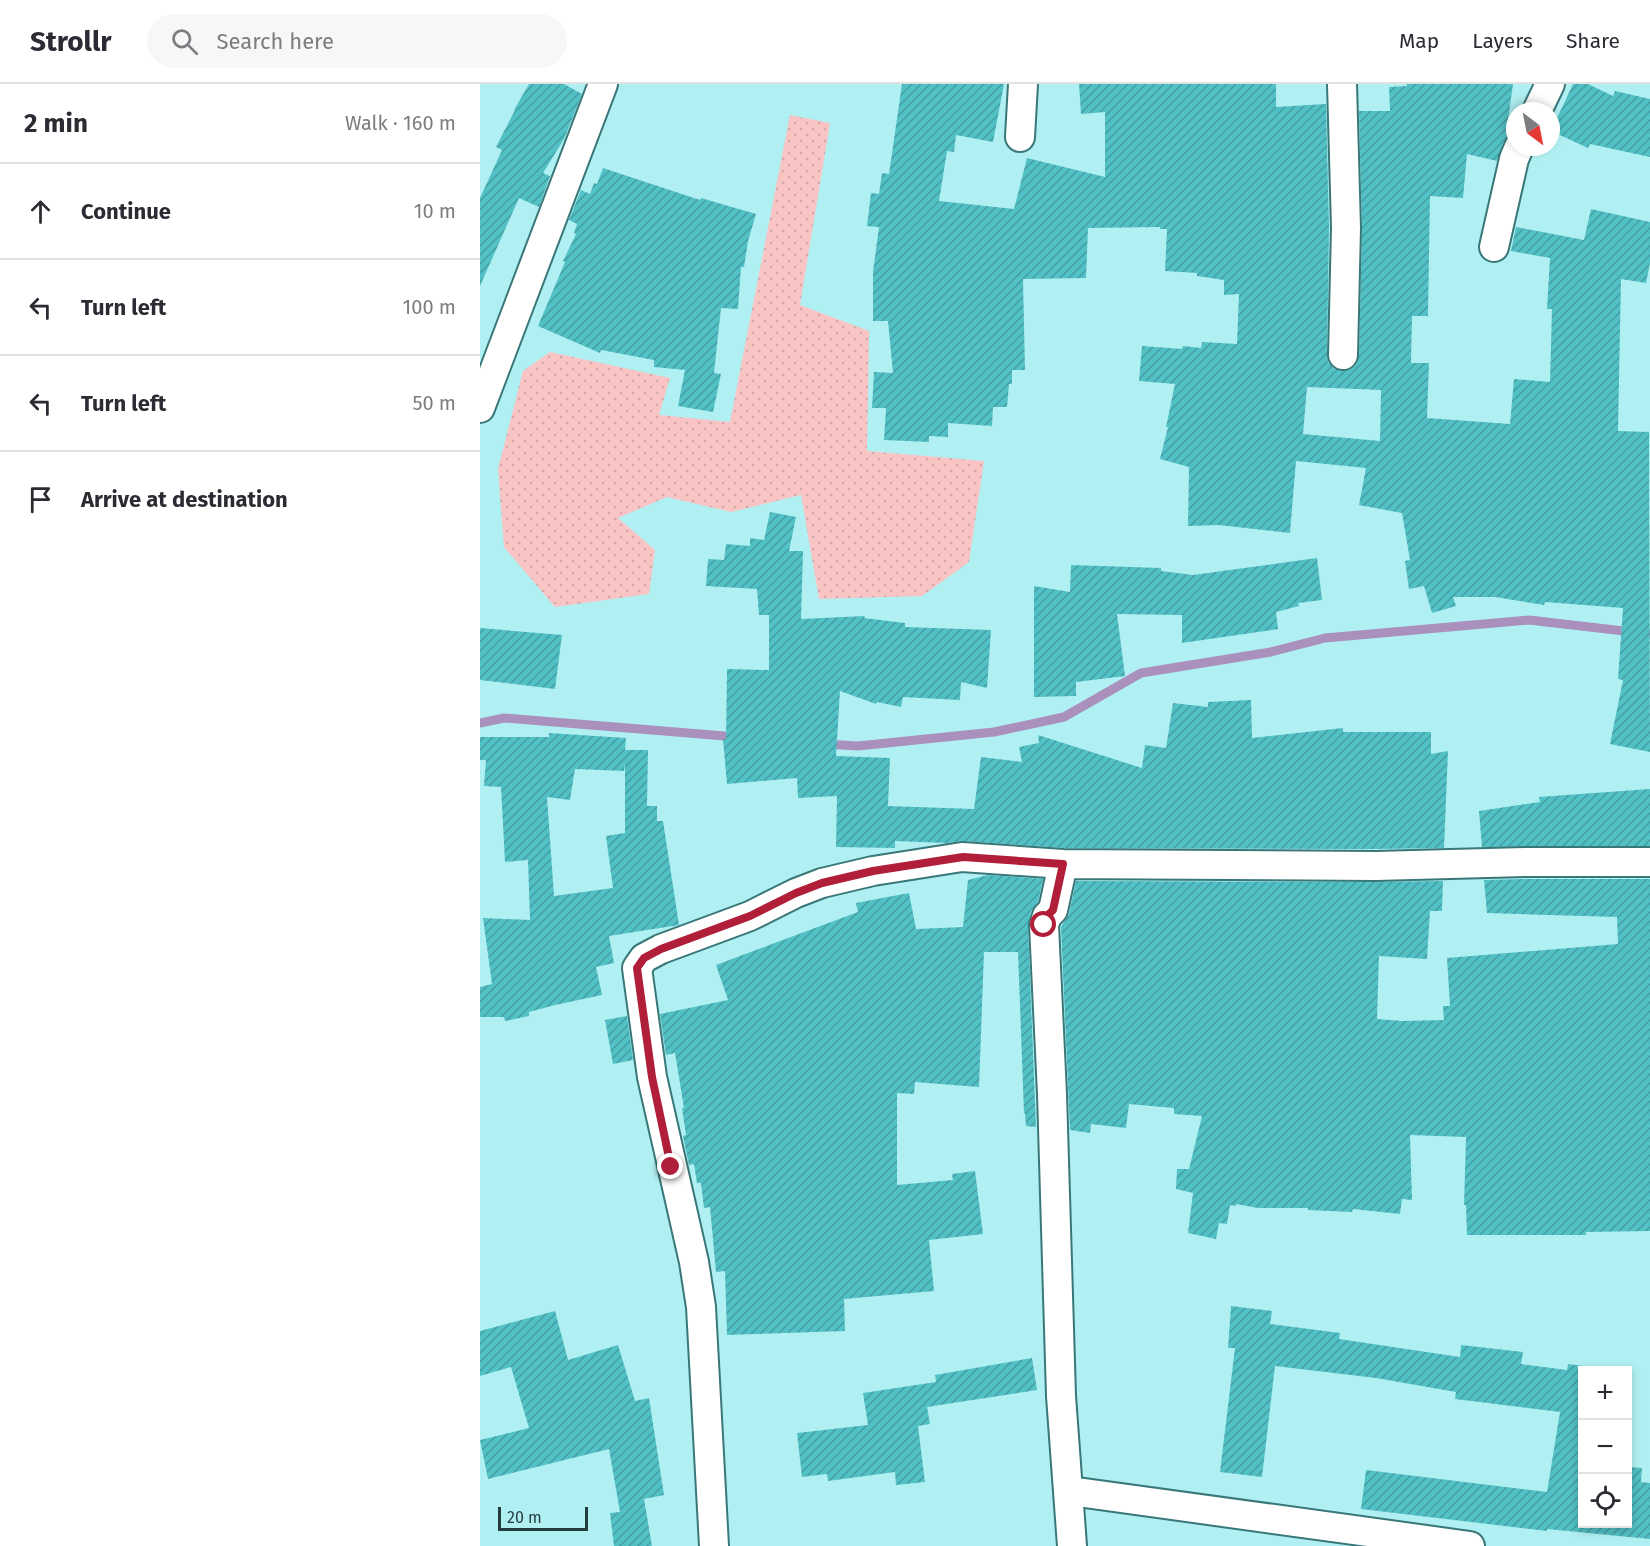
<!DOCTYPE html>
<meta charset="utf-8">
<style>
:root{--surface:#fff;--page:#f7f7f7;--text:#2b2b33;--muted:#7c7c81;--line:#e1e1e2}
body{margin:0;font-family:"Fira Sans",sans-serif;background:var(--page);color:var(--text)}
.controls{position:absolute;right:18px;bottom:18px;display:grid;overflow:hidden;border-radius:0px;box-shadow:0 3px 9px #0003}
.controls button{width:54px;height:54px;display:grid;place-items:center;padding:0;border:0;border-bottom:2px solid var(--line);background:var(--surface);color:var(--text);font:30px sans-serif}
.compass{position:absolute;left:1026px;top:18px;width:54px;height:54px;border-radius:50%;background:var(--surface);box-shadow:0 3px 9px #0003;rotate:148deg}
.scale{position:absolute;left:18px;bottom:15px;width:90px;box-sizing:border-box;padding-left:6px;border:3px solid #233d3e;border-top:0;font-size:16px;line-height:21px;white-space:nowrap;color:#233d3e;-webkit-text-stroke:4px #b1f0f2;paint-order:stroke}
.stop{position:absolute;width:18px;height:18px;margin:-14px;border:4px solid #b11e39;border-radius:50%;background:#fff}
.stop.end{background:#b11e39;border-color:#fff;box-shadow:0 2px 6px #0008}
.list{margin:0;padding:0;list-style:none}
h2{display:flex;justify-content:space-between;align-items:center;height:78px;margin:0;padding:0 24px;font-size:26px}
h2 small{font-size:20px;font-weight:400;color:var(--muted)}
.list li{display:grid;grid-template-columns:39px 1fr auto;gap:18px;align-items:center;box-sizing:border-box;height:96px;padding:0 24px;border-top:2px solid var(--line)}
.list b{display:block;font-size:22px;white-space:nowrap}
.list em{font-size:20px;font-style:normal;color:var(--muted)}
.icon{flex:none;width:33px;height:33px;fill:none;stroke:currentColor;stroke-width:2;stroke-linecap:round;stroke-linejoin:round}
.map{position:relative;flex:none;width:1170px;height:1462px;overflow:hidden}
header{display:flex;align-items:center;gap:36px;box-sizing:border-box;height:84px;padding:0 30px;background:var(--surface);border-bottom:2px solid var(--line)}
header strong{font-size:28px}
nav{display:flex;gap:33px;margin-inline-start:auto;font-size:21px}
.search{width:420px;height:54px;background:var(--page);display:flex;align-items:center;gap:15px;box-sizing:border-box;padding:0 21px;border-radius:33px;color:var(--muted);font-size:22px}
main{display:flex}
aside{flex:1;background:var(--surface)}
.map>svg:first-child{display:block}
.grass{fill:url(#grass-dots)}
.lines{fill:none;stroke-linecap:round;stroke-linejoin:round}
.stream{stroke:#aa90bd;stroke-width:9}
.building{fill:url(#building-hatch);fill-rule:evenodd}
.minor-casing{stroke:#397778;stroke-width:32}
.minor{stroke:#fff;stroke-width:28}
.route{stroke:#b11e39;stroke-width:8}
</style>
<header>
<strong>Strollr</strong>
<div class="search"><svg class="icon" aria-label="search" viewBox="0 0 24 24"><circle cx="10" cy="10" r="6"/><path d="M15 15l6 6"/></svg>Search here</div>
<nav><a>Map</a><a>Layers</a><a>Share</a></nav>
</header>
<main>
<aside>
<h2>2 min<small>Walk · 160 m</small></h2>
<ul class="list">
<li><svg class="icon" aria-label="ahead" viewBox="0 0 24 24"><path d="M12 20V5M6 11l6-6 6 6"/></svg><div><b>Continue</b></div><em>10 m</em></li>
<li><svg class="icon" aria-label="left" viewBox="0 0 24 24"><path d="M17 20v-9H6M10 6l-5 5 5 5"/></svg><div><b>Turn left</b></div><em>100 m</em></li>
<li><svg class="icon" aria-label="left" viewBox="0 0 24 24"><path d="M17 20v-9H6M10 6l-5 5 5 5"/></svg><div><b>Turn left</b></div><em>50 m</em></li>
<li><svg class="icon" aria-label="arrive" viewBox="0 0 24 24"><path d="M6 21V4h12l-3 4 3 4H6"/></svg><div><b>Arrive at destination</b></div></li>
</ul>
</aside>
<div class="map">
<svg width="1170" height="1462" viewBox="0 0 1170 1462">
<defs>
<pattern id="grass-dots" width="8" height="8" patternUnits="userSpaceOnUse" patternTransform="scale(1.5)"><rect width="8" height="8" fill="#f9c4c4"/><path d="M2 2h.1M6 6h.1" fill="none" stroke="#d5a9a9" stroke-width="1.8" stroke-linecap="round"/></pattern>
<pattern id="building-hatch" width="6" height="6" patternUnits="userSpaceOnUse" patternTransform="scale(1.5)"><rect width="6" height="6" fill="#52c1c5"/><path d="M-1 1l2-2M0 6l6-6M5 7l2-2" fill="none" stroke="#449ea1"/></pattern>
</defs>
<rect width="100%" height="100%" fill="#b1f0f2"/>
<!-- grass -->
<path class="grass" d="M310 31 350 39 320 221 389 247 387 367 504 377 489 478 442 512 339 515 321 411 251 428 187 413 138 434 175 466 169 510 75 523 24 463 18 385 43 287 70 268 190 294 179 331 250 338Z"/>
<g class="lines">
<!-- stream -->
<path class="stream" d="M0 639 24 634 257 653
M345 660 378 662 514 648 584 633 661 589 791 568 845 554 1049 536 1170 550"/>
</g>
<!-- building -->
<path class="building" d="M49 0H84L102 10 84 55 63 89 70 92 59 123 39 114 0 202V114L22 66 16 63 35 26H34Z
M422 0H524L513 58 476 51 474 68 467 67 459 117 534 125 547 74 625 93V28L601 30 599 0H796V23L846 20 849 144 847 271 848 278 854 285 863 287 871 285 877 280 879 271 882 144 879 27H910L909 3 927 2V0H1033L1026 51H1028L1024 57 1017 77 987 70 983 114 950 112 948 232H932L931 279H949L947 334 1030 340 1034 295 1070 298 1072 225H1067L1070 174 1031 167 1036 143 1104 156 1111 125 1170 138V179L1166 199 1141 195 1138 347 1169 348 1170 668 1130 660 1143 596 1138 595 1143 524 1065 518 1064 521 1015 513H973L976 522 952 529 944 502 929 505 925 477 930 476 922 429 879 421 886 384 816 377 810 449 739 441 708 442 709 383 680 375 688 343H686L695 300 659 297 662 262 702 265 703 262 721 264 722 258 757 260 759 210 744 211V196L717 192V189L685 187 687 145H680V143L608 144 606 194 543 195 545 286H532V300H529L527 323H513L512 342 468 339V353L449 352V358L404 356 406 324H392L394 288 413 289 408 237H393V188L399 143 387 142 391 109 399 110 402 89 409 90ZM827 303 901 306 900 357 823 350Z
M1093 0H1108L1133 12 1135 7 1170 15V73L1110 60 1108 64 1071 47Z
M123 84 220 116 221 114 276 130 268 157 264 183H261L258 225 241 224 234 289 241 290 233 328 198 322 205 286 174 283V276L121 266 120 269 58 242 85 178 83 177 96 150 94 149 97 140 89 136 101 106 110 110 114 99 117 100Z
M290 428 316 433 309 467H323L321 535 385 532 384 534 425 539V543L511 546 507 604 481 598 480 616 423 613 421 623 397 618 396 620 360 607 356 672 410 674 408 722 494 725 501 673 542 678 539 663 559 659 558 651 662 684 665 661 686 664 693 619 728 623V618L771 616 772 654 863 644V648H951V670L968 667 964 764 896 765 584 764 483 757 467 759 415 757V764L356 763 357 712 318 714 317 694 247 700 243 655H246L247 585 289 586V531H279L277 505 226 502 228 475 244 476 246 460 270 462V454L284 456Z
M837 474 842 516 818 519 819 522 796 528 798 545 702 559V531L637 530 645 592 596 598V612L554 613V502L590 508 591 481 681 484V487L713 491Z
M0 544 82 551 75 605 0 596Z
M69 649 146 654 145 666H168L167 722H177V737H183L199 841 129 852 134 879 116 883 122 911 75 921 49 928V932L25 937 24 933H0V903L12 900 3 834 50 836 48 776 25 778 21 703 4 702 6 676H0V653H69ZM145 679V749L126 752 133 804 74 812 67 713 90 716 95 685 144 687Z
M1170 705V762L1002 763 999 727 1060 718 1059 713Z
M508 791 563 795 558 818 551 827 548 842 556 1043 546 1042 545 1029H544L538 868H504L499 1003 435 998 434 1010 417 1009V1101L473 1096 472 1090 495 1087 503 1150 449 1156 454 1207 364 1215 365 1247 247 1251 245 1187 236 1188 230 1123 224 1124 221 1099H217L214 1080 209 1081 203 1052 206 1051 202 1024H204L195 969 186 971 180 930 248 916 236 881 378 828 376 819 429 809 436 845 483 843 488 796Z
M1045 795H1170V1147L1106 1148V1151H987L986 1121H984L986 1053 930 1051 932 1116 922 1115 920 1130 873 1125 872 1128 828 1126V1124H778L756 1120V1122L750 1121 747 1140 739 1139 736 1155 708 1149 713 1109 696 1105 697 1085H709L722 1032 694 1030V1024L649 1020 646 1044 611 1040 610 1049 590 1046 581 843 589 830 596 797 896 798 963 797 962 827H950L947 875 899 872 897 935 922 937 964 936 963 922H970L967 874 1138 860 1137 833 1007 829 1004 796Z
M147 932 153 976 133 980 125 936Z
M751 1222 792 1227 790 1240 860 1249 859 1255 980 1273 981 1261 1043 1268 1041 1280 1087 1286 1088 1280 1143 1287H1102V1440H1148V1383L1162 1384 1161 1398 1170 1399V1455L1067 1445V1447L881 1425 886 1386 1067 1408 1080 1328 975 1315 976 1308 896 1294 795 1282 782 1393 740 1388 755 1264H748Z
M75 1227 88 1276 138 1261 155 1317 169 1314 184 1411 164 1415 172 1462H134L130 1429 140 1428 129 1365 8 1395 0 1356 49 1344 31 1283 0 1292V1247Z
M552 1274 557 1306 447 1323 450 1340 438 1342 445 1398 416 1401 415 1388 348 1397 347 1390 322 1393 317 1349 388 1341 383 1309 456 1298 455 1291Z"/>
<g class="lines">
<defs>
<path id="minor" d="M862 0 866 144 863 271
M1057 27 1070 0
M540 53 543 0
M1014 163 1034 75 1039 63
M0 324 123 0
M583 780 573 826 567 832 564 841 572 1010 581 1312 592 1462
M590 1407 990 1462
M234 1462 221 1223 214 1178 172 993 157 884 164 874 181 865 270 832 316 809 342 799 393 787 482 773 583 780 896 782 1045 778H1170"/>
</defs>
<!-- minor casing -->
<use href="#minor" class="minor-casing"/>
<!-- minor -->
<use href="#minor" class="minor"/>
</g>
<g class="lines">
<!-- route -->
<path class="route" d="M191 1083 172 993 157 884 164 874 181 865 270 832 316 809 342 799 393 787 483 773 583 780 573 826 567 832 564 841"/>
</g>
</svg>
<div class="controls">
<button>+</button>
<button>−</button>
<button><svg class="icon" aria-label="locate" viewBox="0 0 24 24"><circle cx="12" cy="12" r="6"/><path d="M12 2v4M12 18v4M2 12h4M18 12h4"/></svg></button>
</div>
<svg class="compass" viewBox="-18 -18 36 36"><path d="M0-13l5 13h-10z" fill="#e53935"/><path d="M0 13l5-13h-10z" fill="#7c7c81"/></svg>
<div class="scale">20 m</div>
<div class="stop" style="left:564px;top:841px"></div>
<div class="stop end" style="left:191px;top:1083px"></div>
</div>
</main>
